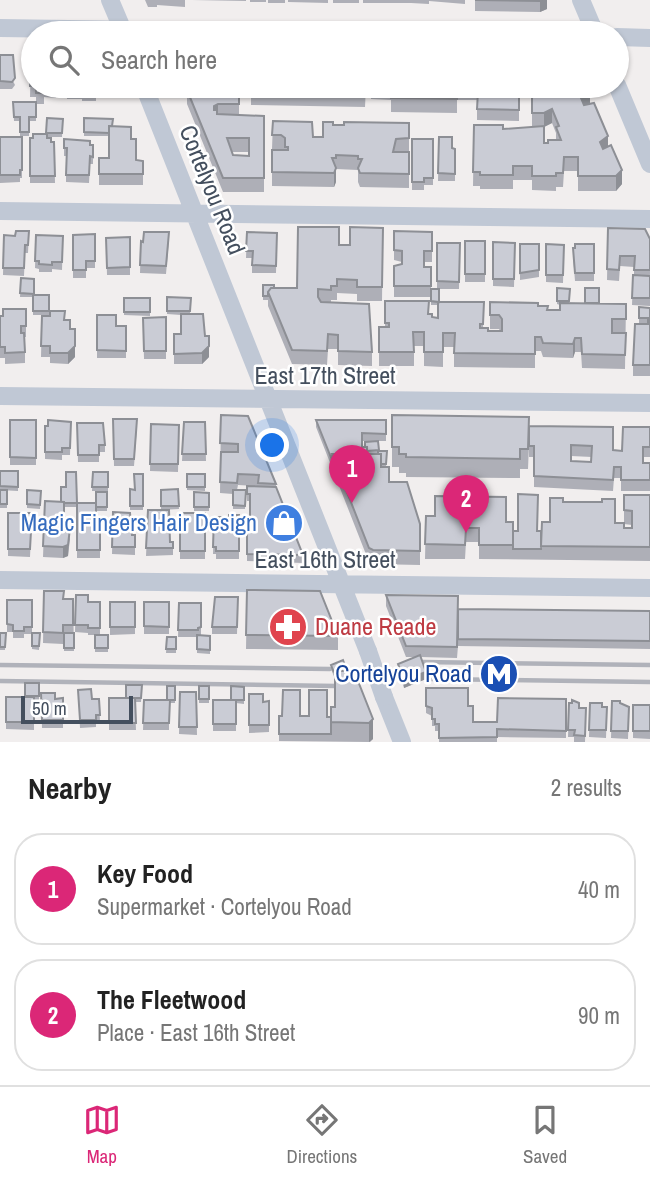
<!DOCTYPE html>
<meta charset="utf-8">
<style>
:root{--surface:#fff;--page:#f6f6f6;--text:#222;--muted:#767676;--line:#e0e0e0;--accent:#db2777}
body{margin:0;font-family:"Archivo Narrow",sans-serif;background:var(--page);color:var(--text)}
.scale{position:absolute;left:21px;bottom:18px;width:112px;box-sizing:border-box;padding-left:7px;border:4px solid #444f5e;border-top:0;font-size:19px;line-height:24px;white-space:nowrap;color:#444f5e;-webkit-text-stroke:5px #fff;paint-order:stroke}
.you{position:absolute;left:273px;top:446px;width:24px;height:24px;margin:-18px;border:5px solid #fff;border-radius:50%;background:#1a73e8;box-shadow:0 0 0 10px #1a73e833}
.badge{display:grid;place-items:center;width:46px;height:46px;border-radius:50%;background:var(--accent);color:#fff;font-size:23px;font-weight:700}
.pin{position:absolute;translate:-50% -58px;filter:drop-shadow(0 2px 4px #0008)}
.pin::after{content:'';position:absolute;top:37px;width:24px;height:21px;background:inherit;clip-path:polygon(0 0,100% 0,50% 100%)}
.list{margin:0;padding:0;list-style:none}
h2{display:flex;justify-content:space-between;align-items:center;height:91px;margin:0;padding:0 28px;font-size:30px}
h2 small{font-size:23px;font-weight:400;color:var(--muted)}
.list li{display:grid;grid-template-columns:46px 1fr auto;gap:21px;align-items:center;box-sizing:border-box;height:112px;margin:0 14px 14px;padding:0 14px;border:2px solid var(--line);border-radius:28px}
.list b{display:block;font-size:26px;white-space:nowrap}
.list p{margin:0;font-size:23px;white-space:nowrap;color:var(--muted)}
.list em{font-size:23px;font-style:normal;color:var(--muted)}
.icon{flex:none;width:38px;height:38px;fill:none;stroke:currentColor;stroke-width:2;stroke-linecap:round;stroke-linejoin:round}
.map{position:relative;flex:none;width:650px;height:742px;overflow:hidden}
.search{position:absolute;background:var(--surface);box-shadow:0 2px 5px #0004;left:21px;right:21px;top:21px;height:77px;display:flex;align-items:center;gap:18px;box-sizing:border-box;padding:0 24px;border-radius:38px;color:var(--muted);font-size:26px}
.sheet{height:343px;background:var(--surface)}
nav{display:flex;justify-content:space-around;align-items:center;box-sizing:border-box;height:98px;border-top:2px solid var(--line);background:var(--surface);font-size:19px;color:var(--muted)}
nav a{display:grid;justify-items:center;gap:4px}
nav .on{color:var(--accent)}
.map>svg:first-child{display:block}
.lines{fill:none;stroke-linecap:round;stroke-linejoin:round}
.minor{stroke:#c0c8d5;stroke-width:18}
.rail{stroke:#b0b2ba;stroke-width:4.5}
.minor-bridge{stroke:#c0c8d5;stroke-width:18}
.wall{fill:#aeafb7;fill-rule:evenodd}
.shaded-wall{fill:#8d8f95}
.building{fill:#caccd5;stroke:#8d8f95;stroke-width:2;fill-rule:evenodd}
.labels{text-anchor:middle;stroke-width:5;stroke-linejoin:round;paint-order:stroke}
.street-label{font-size:24px;fill:#444f5e;stroke:#fff}
.shop-label{font-size:24px;fill:#366cbe;stroke:#fff;text-anchor:end}
.health-label{font-size:24px;fill:#be3a42;stroke:#fff;text-anchor:start}
.transit-label{font-size:24px;fill:#164399;stroke:#fff;text-anchor:end}
</style>
<div class="map">
<svg width="650" height="742" viewBox="0 0 650 742">
<rect width="100%" height="100%" fill="#f1eeee"/>
<g class="lines">
<!-- minor -->
<path class="minor" d="M110 0 124 33
M581 0 595 33
M0 28 353 33
M617 37 650 38
M617 85 650 164
M144 86 368 651
M0 211 650 219
M0 396 650 403
M0 580 650 588
M384 697 402 742"/>
<!-- rail -->
<path class="rail" d="M422 662 650 665
M0 665 330 669
M428 679 650 682
M0 681 337 686"/>
<!-- minor-bridge -->
<path class="minor-bridge" d="M368 651 384 697"/>
</g>
<!-- wall -->
<path class="wall" d="M145 0H185V7L157 5V7H148Z
M192 0H246V1Z
M250 0H266V2H250Z
M268 0H285V3H268Z
M288 0H328V3L288 2Z
M333 0H359V3H333Z
M363 0H465V4L429 1V4L411 3V2V3H363Z
M475 0H547V9L540 12 475 11Z
M31 53 57 86 56 98 44 97V104H36V97H30Z
M0 55 15 85 12 89H0Z
M67 86H96V101H82V99H67Z
M239 86V115L264 116V192H223L187 104V90ZM232 152H249V156L233 155Z
M251 86H366L365 107 251 105Z
M371 86H478V91H519V121L477 120V100H457V113L391 112V100L371 99Z
M532 86 590 104 608 147 622 184 616 191H578V171H564L563 187H556V191L532 190V180H513V189H480V186H473L474 125 503 129 532 127ZM552 123 556 133V140L548 143H544V127Z
M13 102H36V121H29V136H20V121H14Z
M47 118 63 119 62 137H47V138L51 142H54L55 183H30V138L46 134Z
M84 118 112 126 131 139 136 160 143 161V185H99V158H109V136H84Z
M273 121 313 137H323L333 125 409 123V152H406H409V188L360 187 358 182V170L336 169V182L334 187 272 186V150H283L281 149H272Z
M0 137H22V178H20V182L0 183Z
M439 137 452 148 455 149V181H438Z
M64 139 93 145V164H90L89 183 66 182V156H64Z
M412 139H433V185H424V190H412Z
M383 228 382 301H357V294L337 293V300H331V302L372 352V366L338 365V349H328L327 365 292 364 268 306V300H263V285L274 288H297L339 245H350Z
M608 228 650 239V306L632 305 633 275H634V267L620 266 619 281 607 280Z
M29 231 28 253H25L24 276 3 275 4 235 15 236Z
M394 231 432 232V262H424V267H431V290L439 302H484L483 328 488 331H500L499 329H490V302L538 306 547 310H560V305L557 304V288L570 289 569 303 626 304 625 369 582 368 581 352H575L573 358 543 357 541 351H535V368L454 367V347H443V367L424 366V346H414V366H379V327H385V301L429 314 432 317 438 318V305H431V297H394V266L402 264V262L394 260Z
M247 232 277 233 276 273H252V258H246Z
M95 234V268H86V278H73V235Z
M36 235 63 236 62 270 52 269V272H39V269L35 268Z
M130 237V275H107L106 238Z
M169 240 166 274 140 273 141 241Z
M465 241H485V282H465Z
M493 242 515 243 514 287 493 286Z
M437 243H460L459 289H437Z
M520 244H539V277L520 280Z
M546 244 564 245 563 283 546 282Z
M594 244V281H575L573 256Z
M21 278 34 279V295H49V315H33V297H20Z
M167 297 191 298 190 314 205 336 209 357 202 364H174V334H181V315L167 314Z
M124 298H150V316L124 315Z
M639 307 650 308V376H633V365L639 324Z
M26 309V337H25V363L5 364V358H0V316Z
M97 315 116 326H126V358H97Z
M42 316 65 320 70 329 75 357 68 364 50 363V357H41Z
M166 317V359H144L143 318Z
M221 415 276 484V487L303 555V563L247 561V530H255V528L250 527V501H247V486H258L238 485 237 490H246L245 509H233V494L220 493Z
M392 415 529 426 613 450 622 451 650 427V457H643V463H650V491H621V478H614L613 491 534 487V457H529V444L528 469H520V478L406 477V473H399V467H392ZM571 456 592 457 591 462 571 461Z
M113 419 137 427 134 466H114Z
M10 420H36V465H10Z
M316 420H386V441H378L379 451H387L386 467 389 482 420 524V565L373 564 369 562 316 427ZM362 441H375L365 447H362Z
M71 422 70 455H62V460L45 459V426Z
M184 422H205L206 461H182Z
M77 423 105 445V452H99V462H78Z
M151 424 179 425 178 472 150 471Z
M0 471H18V491L0 490Z
M76 472 77 507H64V528L70 539 68 556 63 558 43 557 45 501 61 502 66 487Z
M93 472H108V491H92Z
M143 474V510H130V489L135 490Z
M187 474H205V491L187 490Z
M178 489 179 509 161 510V490Z
M0 490H7V508H0Z
M27 490 41 491 40 509 27 508Z
M107 492V511H96V519L100 518V558H77V503H96Z
M194 492 209 493V511H194Z
M624 495H650V561L479 559V542H466L465 559H425L426 516 506 522 513 531H541L550 522 563 502 615 523 624 528H632V525L624 524Z
M148 510 170 542H173V555L146 556Z
M113 512 132 535H135V555L112 554Z
M8 513H32L30 557 8 556Z
M180 513H205V559H180Z
M239 515V559H216V554H213L214 517H229Z
M247 590 338 636V650L246 649Z
M44 591 63 599H73L74 651H64V636H63V644L43 643Z
M76 595 88 602H100V635H108V652H95V635H88V633L75 632Z
M386 595 458 609 650 611V649L458 646 457 658 421 657 426 679 404 688 398 671V664L415 657H406L386 606Z
M238 597 237 634H212V627Z
M7 600H32V634H24V638H13V632H7Z
M110 602H135V634L110 635Z
M144 602H169V634H144Z
M179 603H201V635H198L210 636V654L197 653V637H178Z
M0 633H6L5 650H0Z
M32 633H40L39 650 32 649Z
M167 637H176V653H166Z
M331 665 347 671 373 719V739L370 742 279 741V716L331 717 335 707V679L331 669Z
M39 683V700H34V730L6 729V697H25Z
M142 685 141 702H135L136 730H109V698H126Z
M175 686V703H169V730H143L144 700H167Z
M199 686H209V703H199Z
M244 687V704L236 703V731H213V700H231Z
M426 688 468 706 473 722H497L566 699V738L497 737V742H439V731H435V726H432V716L426 713Z
M78 690 92 699H99L100 722H96V727L80 728Z
M180 692H196L197 735 179 734Z
M41 693 55 699 63 698V728H42Z
M249 694 263 701H269V732L249 733Z
M612 701 629 707 628 739 611 738Z
M569 703 579 708H586L585 742H574V737H568Z
M590 703 602 707H607L606 738 589 737Z
M633 705H650V739L633 738Z"/>
<!-- shaded-wall -->
<path class="shaded-wall" d="M542 0H547V9L540 12V1Z
M181 86H195L181 91Z
M590 94V108L581 112V98Z
M218 104V118L214 120V106Z
M552 109V123L544 127V113Z
M608 136V150L600 156V142Z
M336 168V182L334 187V173Z
M622 170V184L616 191V176Z
M75 329V357L68 364V353Z
M575 338V352L573 358V344Z
M209 346V357L202 364V353Z
M70 528 68 556 63 558V547Z
M426 672V679L404 688V680Z
M373 719V739L369 742V723Z"/>
<!-- building -->
<path class="building" d="M475 0H542L540 1Z
M31 53H33V86H56V87L44 86V93H36V86H30Z
M0 55H13L15 78 12 82 0 81Z
M67 86H96V90H82V88H67Z
M197 86H239V104H218L214 106V110H217V114L264 116V178H223L187 90ZM227 138H249V156L233 155Z
M251 86H365V93L251 91Z
M392 86H478H457V99L391 98Z
M488 86H511V91H519V110L477 109 478 91H488Z
M532 86H586L590 94 581 98 584 105 594 103 608 136 600 142 603 149 611 145 622 170 616 176H578V157H564L563 173H556V176H532V166H513V175H480V172H473L474 125H503V129L544 126V143H548V140H561L556 127 559 126 552 109 544 113H532Z
M13 102H36V117H29V132H20V117H14Z
M47 118 63 119 62 133H46Z
M84 118 113 119 112 126H109V133L84 132Z
M273 121 312 122 313 137H323V122H333V125H344V122L409 123V138L396 139 393 152H409V174L360 173 358 168 362 159H358V156L336 155V158H332L336 168 334 173 272 172V150H288V147H285V138L281 135H272Z
M109 126 131 127V139H136V160L143 161V174H99V158H109Z
M33 134H47V138H51V142H54L55 176H30V138H33Z
M0 137H22V170H20V175H0Z
M439 137H452V148L455 149V174L438 173Z
M64 139 90 141V145H93V157L90 156 89 175H66L67 148H64Z
M412 139H433V178H424V182H412Z
M298 227H339V245H350V227L383 228 382 287H357V280L337 279V286H331V290L318 289V297L321 302 369 304 372 352 338 351V335L328 334 327 351 292 350 268 292 271 288H297Z
M608 228 645 229 650 239V270H634L635 256H620L619 270 607 269Z
M16 231H29L28 245H25L24 268H3L4 235 15 236Z
M394 231 432 232V251H424V267H431V286H394V266L402 264V251L394 250Z
M144 232H169L166 266 140 265 141 241 143 242Z
M247 232 277 233 276 266 252 265 253 251H246Z
M95 234V261H86V270H73V235Z
M36 235 63 236 62 262H52V265L39 264V261H35Z
M130 237V267L107 268 106 238Z
M465 241H485V274H465Z
M493 242 515 243 514 279H493Z
M437 243H460L459 282 437 281Z
M520 244H539V270L520 273Z
M546 244 564 245 563 275H546Z
M575 244H594V273H575L573 248H575Z
M633 275 650 276V298H632Z
M21 278 34 279V294L20 293Z
M263 285H274V288H271L268 292V296H263Z
M557 288 570 289 569 301H557Z
M585 288H599V303H585Z
M431 289H439V302L431 301Z
M33 295H49V311H33Z
M167 297 191 298 190 311H167Z
M124 298H150V312H124Z
M385 301H429L428 314H432V317L438 318V302H484L483 324H480V328H488V331H502V319L499 315H490V302L538 303V306H548L547 310H560V303L626 304V319H612V333H626L625 355 582 354 581 338H575L573 344 543 343 541 337H535V354L454 353 455 333H443V352H424V332H413L414 352H379V327H389V323H385Z
M639 307 650 308V326V324H648V318H639Z
M3 309H26V326H21V333H24L25 352 5 353V347H0V316H3Z
M50 311H65L64 320H70V329H75V346L68 353H50V346H41L42 316H50Z
M181 314H203L205 336H209V346L202 353 174 354V334H181Z
M97 315H116V326H126V351L97 350Z
M166 317V351H144L143 318Z
M635 324H650V365H633Z
M221 415 248 416 276 484 258 483 259 475 238 474 237 483 220 482 221 452H238V444L220 443Z
M392 415 529 417 528 449H520V459L406 457V454H399V447H392Z
M113 419H137L134 459H114Z
M10 420H36V458L10 457Z
M48 420 71 422 70 448H62V452H45V426H48Z
M316 420H386V434L362 433V447H367V454H332V460Z
M184 422H205L206 454H182Z
M77 423H103L105 445H99V455H78Z
M151 424 179 425 178 464H150Z
M529 426 613 427V450L622 451 623 427H650V447H643V463H650V480H621V467H614L613 480 534 476V446H529ZM571 445 592 446 591 462 571 461Z
M378 441 379 450 367 451V447H365V442Z
M378 451H387L386 464H381V454H378Z
M332 454H381V467H389V482H407L420 524V551L373 550 369 548Z
M0 471H18V487L0 486Z
M66 472H76L77 503H64V502H61V487H66Z
M93 472H108V487H92Z
M134 474H143V506H130V489L135 490Z
M187 474H205V487H187Z
M247 486 276 487 303 555 247 554V530H255V520H250V494H247Z
M178 489 179 506H161V490Z
M0 490H7V504H0Z
M27 490 41 491 40 505 27 504Z
M233 490H246L245 506 233 505Z
M96 492H107V507H96Z
M194 492 209 493V507H194Z
M518 494 538 495 537 531H541V549H513V531H518Z
M624 495H650V547L541 546 542 522H550V498H563V502H602V499H615V523H624V528H632V511L624 510Z
M435 496 506 497V522H513V545H479V528H466L465 545 425 544 426 516H435Z
M45 501 64 502V528H70L68 545 63 547 43 546Z
M77 503H96V519L100 518V550H77Z
M148 510H169L170 542H173V548H146Z
M113 512 130 513 132 535H135V547H112Z
M8 513H32L30 549H8Z
M180 513H205V551H180Z
M229 515H239V551H216V547H213L214 517H229Z
M247 590 320 591 338 636 246 635Z
M44 591H64L63 599H73V625H63V633L43 632Z
M76 595H88V602H100V628H88V625H75Z
M386 595 458 596 457 647 406 646Z
M215 597H238L237 627H212Z
M7 600H32V627H24V631H13V625L7 624Z
M110 602H135V627H110Z
M144 602H169V627L144 626Z
M179 603H201V627L198 628V630H178Z
M458 609 650 611V641L458 639Z
M0 633H6L5 647H0Z
M32 633H40L39 646H32Z
M64 633H74V648H64Z
M95 635H108V648H95Z
M197 635 210 636V650L197 649Z
M167 637H176V649H166Z
M420 655 426 672 404 680 398 664Z
M343 660 347 671H335V675L331 665Z
M335 671H354L373 719 369 723 331 722V707H335Z
M25 683H39V696H25Z
M126 685H142L141 698H126Z
M167 686H175V700H167Z
M199 686H209V699H199Z
M231 686 244 687V700H231Z
M426 688H468V706H473V722H497L498 698 566 699V731L497 729V737L439 738V724H435V719H432V708L426 706Z
M91 689 92 699H99L100 715H96V720H80L78 690Z
M283 690H300V716H309V690H327V717H331V734H279V716H282Z
M180 692H196L197 727H179Z
M41 693H55V699L63 698V720H42Z
M249 694H263V702L269 701V725H249Z
M6 697H34V722H6Z
M109 698H135L136 723H109Z
M144 700H170L169 723H143Z
M213 700H236V724H213Z
M572 700 579 703V708H586L585 736 574 735 575 730H568L569 703H572Z
M612 701H620V703L629 707 628 731H611Z
M590 703H602V707H607L606 730H589Z
M633 705H650V731H633Z"/>
<!-- icons -->
<defs>
<symbol id="shop-disc" viewBox="-11 -11 22 22"><circle r="9.5" fill="#3f7fe0" stroke="#fff"/><path d="M-5-2.5h2.3a2.7 3.5 0 0 1 5.4 0H5L5.5 6h-11ZM-1.5-2.5h3a1.5 2.3 0 0 0-3 0Z" fill="#fff"/></symbol>
<symbol id="pharmacy-disc" viewBox="-11 -11 22 22"><circle r="9.5" fill="#e0444e" stroke="#fff"/><path d="M-2-6h4v4h4v4h-4v4h-4v-4h-4v-4h4Z" fill="#fff"/></symbol>
<symbol id="metro-disc" viewBox="-11 -11 22 22"><circle r="9.5" fill="#1a4fb4" stroke="#fff"/><path d="M-5.5 5V-5H-3L0 0L3-5H5.5V5H3V-.5L0 4L-3-.5V5Z" fill="#fff"/></symbol>
</defs>
<g fill-rule="evenodd">
<use href="#shop-disc" x="262" y="501" width="44" height="44"/>
<use href="#pharmacy-disc" x="266" y="605" width="44" height="44"/>
<use href="#metro-disc" x="477" y="652" width="44" height="44"/>
</g>
<g class="labels">
<!-- street labels -->
<g class="street-label">
<text transform="translate(212 190) rotate(68)" y="8">Cortelyou Road</text>
<text x="325" y="384">East 17th Street</text>
<text x="325" y="568">East 16th Street</text>
</g>
<!-- shop labels -->
<g class="shop-label">
<text x="257" y="531">Magic Fingers Hair Design</text>
</g>
<!-- health labels -->
<g class="health-label">
<text x="315" y="635">Duane Reade</text>
</g>
<!-- transit labels -->
<g class="transit-label">
<text x="472" y="682">Cortelyou Road</text>
</g>
</g>
</svg>
<div class="scale">50 m</div>
<div class="you"></div>
<div class="pin badge" style="left:352px;top:503px">1</div>
<div class="pin badge" style="left:466px;top:533px">2</div>
<div class="search"><svg class="icon" aria-label="search" viewBox="0 0 24 24"><circle cx="10" cy="10" r="6"/><path d="M15 15l6 6"/></svg>Search here</div>
</div>
<section class="sheet">
<h2>Nearby<small>2 results</small></h2>
<ul class="list">
<li><span class="badge">1</span><div><b>Key Food</b><p>Supermarket · Cortelyou Road</p></div><em>40 m</em></li>
<li><span class="badge">2</span><div><b>The Fleetwood</b><p>Place · East 16th Street</p></div><em>90 m</em></li>
</ul>
</section>
<nav>
<a class="on"><svg class="icon" aria-label="map" viewBox="0 0 24 24"><path d="M3 6l6-2 6 2 6-2v14l-6 2-6-2-6 2zM9 4v14M15 6v14"/></svg>Map</a>
<a><svg class="icon" aria-label="directions" viewBox="0 0 24 24"><path d="M12 3l9 9-9 9-9-9zM9 14v-3h6M13 9l2 2-2 2"/></svg>Directions</a>
<a><svg class="icon" aria-label="saved" viewBox="0 0 24 24"><path d="M7 4h10v16l-5-4-5 4z"/></svg>Saved</a>
</nav>
